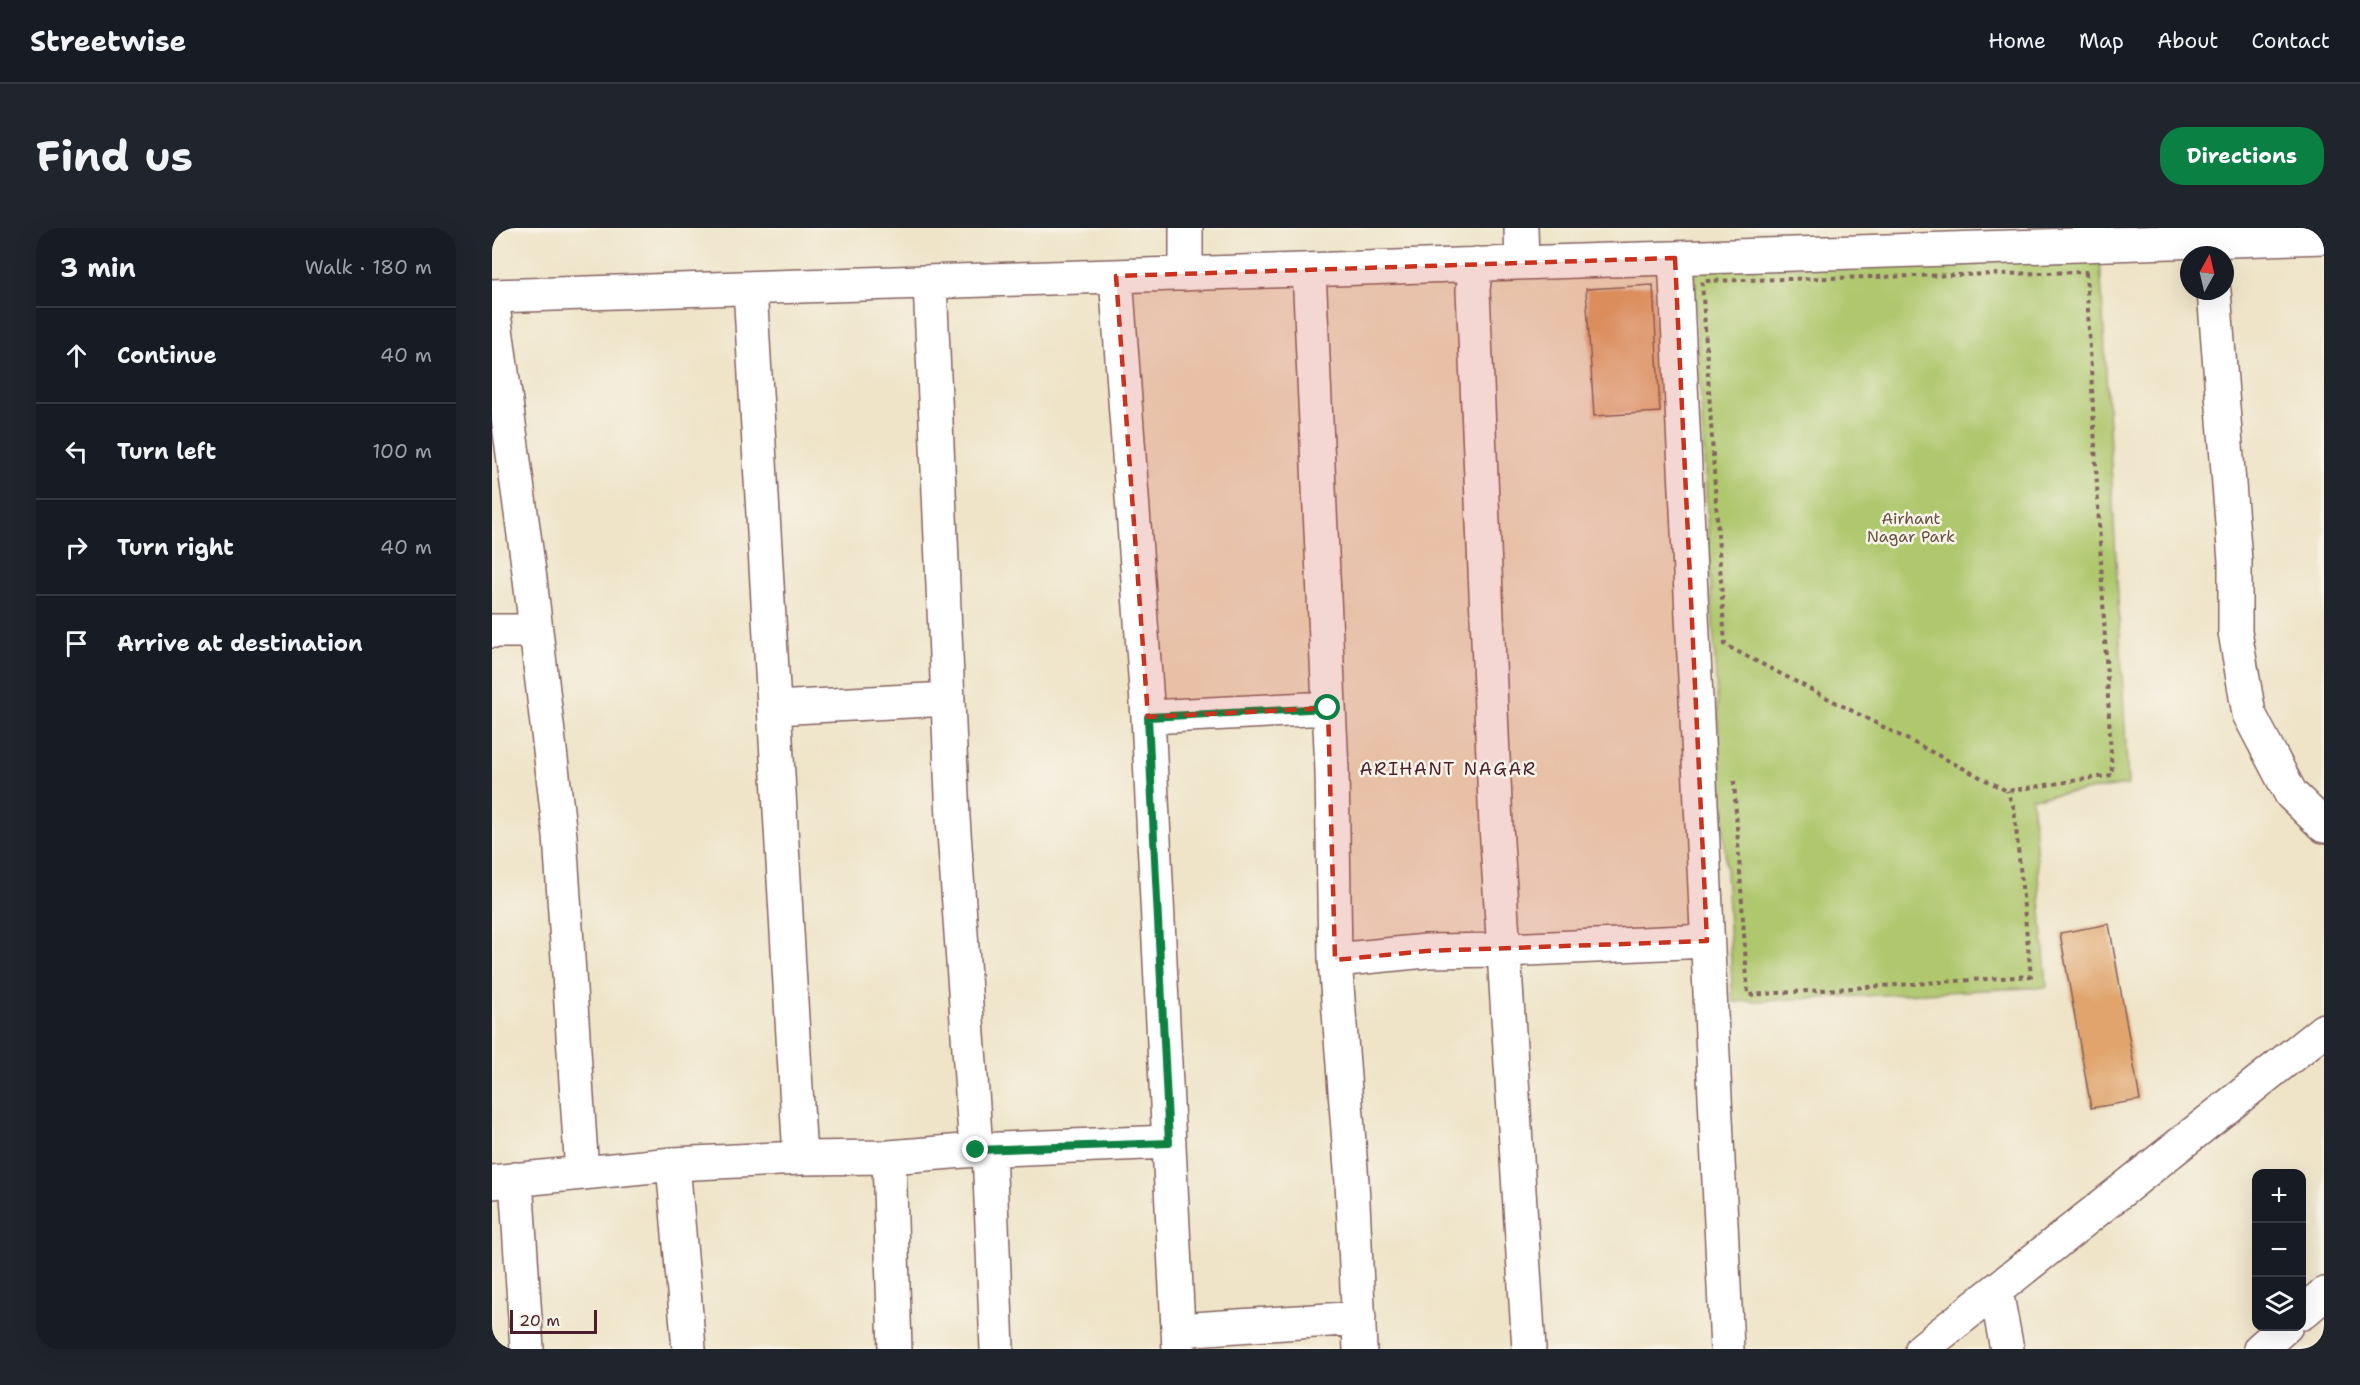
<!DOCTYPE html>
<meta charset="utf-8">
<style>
:root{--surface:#171b24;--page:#20242c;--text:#f1f3f6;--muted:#9ea1a6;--line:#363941;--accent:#0b8043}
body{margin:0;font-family:"Shantell Sans",sans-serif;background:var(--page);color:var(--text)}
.controls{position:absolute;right:18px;bottom:18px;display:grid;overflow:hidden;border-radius:12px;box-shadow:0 6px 24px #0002}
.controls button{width:54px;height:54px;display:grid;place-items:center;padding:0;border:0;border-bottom:2px solid var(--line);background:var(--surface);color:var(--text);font:30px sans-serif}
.compass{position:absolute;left:1688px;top:18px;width:54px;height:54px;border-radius:50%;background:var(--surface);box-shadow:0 6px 24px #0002;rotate:8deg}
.scale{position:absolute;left:18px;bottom:15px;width:87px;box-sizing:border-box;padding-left:6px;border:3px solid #4a1f2b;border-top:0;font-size:16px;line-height:21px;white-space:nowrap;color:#4a1f2b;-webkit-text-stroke:4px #f7f3e8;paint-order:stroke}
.stop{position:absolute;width:18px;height:18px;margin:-14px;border:4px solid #0b8043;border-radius:50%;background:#fff}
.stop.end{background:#0b8043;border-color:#fff;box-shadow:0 2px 6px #0008}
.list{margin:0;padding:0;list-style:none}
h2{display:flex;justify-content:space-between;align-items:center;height:78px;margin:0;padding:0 24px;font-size:26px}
h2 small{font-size:20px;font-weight:400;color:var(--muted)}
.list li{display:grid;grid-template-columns:39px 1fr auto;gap:18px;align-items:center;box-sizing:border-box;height:96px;padding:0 24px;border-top:2px solid var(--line)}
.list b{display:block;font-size:22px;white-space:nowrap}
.list em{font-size:20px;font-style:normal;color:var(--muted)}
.icon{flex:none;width:33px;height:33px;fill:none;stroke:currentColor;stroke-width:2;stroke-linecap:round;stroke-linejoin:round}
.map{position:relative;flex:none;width:1832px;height:1121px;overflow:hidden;border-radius:24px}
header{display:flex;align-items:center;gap:36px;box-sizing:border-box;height:84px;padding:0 30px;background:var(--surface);border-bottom:2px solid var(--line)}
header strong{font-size:28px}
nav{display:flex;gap:33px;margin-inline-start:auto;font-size:21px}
.intro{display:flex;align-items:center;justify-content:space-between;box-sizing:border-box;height:144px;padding:0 36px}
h1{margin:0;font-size:42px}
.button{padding:15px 27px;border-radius:24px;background:var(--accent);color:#fff;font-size:21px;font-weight:700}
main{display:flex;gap:36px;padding:0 36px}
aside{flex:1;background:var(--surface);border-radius:24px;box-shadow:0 6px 24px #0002}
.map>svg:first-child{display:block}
.green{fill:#afc76d;stroke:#7c734c;stroke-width:1.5}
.building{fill:#e0a46c}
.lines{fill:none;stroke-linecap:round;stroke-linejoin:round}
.minor-casing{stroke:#846462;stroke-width:36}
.path{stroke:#846462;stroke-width:4;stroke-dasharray:4.5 4.5;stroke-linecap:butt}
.minor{stroke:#fff;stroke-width:33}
.route{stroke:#0b8043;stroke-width:8}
.marked{fill:#c8321e;fill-opacity:0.2;stroke:#c8321e;stroke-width:4.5;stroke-dasharray:12 8;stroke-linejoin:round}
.labels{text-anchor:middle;stroke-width:5;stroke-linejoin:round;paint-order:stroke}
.park-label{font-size:16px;fill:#68513f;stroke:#f7f3e8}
.neighbourhood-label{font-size:18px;letter-spacing:1.5px;fill:#4a1f2b;stroke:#f7f3e8}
</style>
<header>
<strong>Streetwise</strong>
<nav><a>Home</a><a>Map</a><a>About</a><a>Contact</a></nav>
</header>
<div class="intro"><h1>Find us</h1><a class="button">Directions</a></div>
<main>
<aside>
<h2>3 min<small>Walk · 180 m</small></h2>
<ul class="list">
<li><svg class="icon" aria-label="ahead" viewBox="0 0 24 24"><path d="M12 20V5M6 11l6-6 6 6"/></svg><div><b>Continue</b></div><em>40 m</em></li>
<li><svg class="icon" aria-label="left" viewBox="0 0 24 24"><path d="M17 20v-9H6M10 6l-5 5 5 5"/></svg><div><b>Turn left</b></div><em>100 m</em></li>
<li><svg class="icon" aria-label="right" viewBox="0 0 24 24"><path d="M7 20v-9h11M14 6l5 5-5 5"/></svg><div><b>Turn right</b></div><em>40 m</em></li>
<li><svg class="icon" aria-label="arrive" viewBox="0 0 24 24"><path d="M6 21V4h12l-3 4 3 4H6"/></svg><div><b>Arrive at destination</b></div></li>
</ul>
</aside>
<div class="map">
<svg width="1832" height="1121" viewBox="0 0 1832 1121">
<rect width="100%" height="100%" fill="#f7f3e8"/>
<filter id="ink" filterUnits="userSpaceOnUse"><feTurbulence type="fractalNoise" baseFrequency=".0167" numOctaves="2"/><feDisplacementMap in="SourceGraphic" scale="12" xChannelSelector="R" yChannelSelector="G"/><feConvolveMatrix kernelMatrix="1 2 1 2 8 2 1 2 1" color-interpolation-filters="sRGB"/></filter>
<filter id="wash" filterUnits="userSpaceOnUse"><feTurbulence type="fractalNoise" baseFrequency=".008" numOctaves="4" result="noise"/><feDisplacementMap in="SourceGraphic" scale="24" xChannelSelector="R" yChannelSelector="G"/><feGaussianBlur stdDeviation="1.35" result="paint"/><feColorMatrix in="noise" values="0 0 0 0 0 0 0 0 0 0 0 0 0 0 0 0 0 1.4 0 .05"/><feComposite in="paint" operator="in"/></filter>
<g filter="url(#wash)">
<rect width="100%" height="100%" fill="#efe4c8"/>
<!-- green -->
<path class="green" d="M1608 30 1636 557 1540 570 1555 759 1241 774 1202 41Z"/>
<g id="blocks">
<!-- building -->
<path class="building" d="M1161 57 1168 184 1102 188 1094 61Z
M1617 696 1648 872 1599 880 1568 705Z"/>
</g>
</g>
<g filter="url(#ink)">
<use href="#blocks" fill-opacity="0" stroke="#846462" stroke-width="1.5"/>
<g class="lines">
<defs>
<path id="minor" d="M1029 0 1030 35
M1183 30 1235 1121
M984 36 981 62 1004 598 1037 1121
M817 42 840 542 843 732 860 954 868 1121
M694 46V0
M624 48 656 489
M438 54 461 590 484 922
M258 60 308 930
M1722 63 1743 333V404L1757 486 1799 566 1832 598
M0 68 1832 9
M0 71 38 351 68 608 90 945
M0 403H44
M282 480 456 471
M843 732 934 723 1013 722 1215 713
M497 922 505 1121
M397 929 403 1121
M181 936 197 1121
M24 951 35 1121
M0 954 181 936 308 930 397 929 484 922 677 914
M1504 1063 1515 1121
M1810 1085 1832 1066
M686 1102 867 1090
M687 1121 656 489 836 480
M1430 1121 1832 802
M1768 1121 1794 1098"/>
</defs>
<!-- minor casing -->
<use href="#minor" class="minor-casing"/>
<!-- path -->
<path class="path" d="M1594 44 1620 547 1515 563 1233 417 1210 53Z
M1242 553 1256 767 1539 748 1522 580 1515 563"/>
<!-- minor -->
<use href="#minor" class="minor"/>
</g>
</g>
<g class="lines" filter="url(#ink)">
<!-- route -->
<path class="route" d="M484 922 677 915 656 489 836 480"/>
</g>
<!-- marked area -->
<path class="marked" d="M1183 30 1215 713 934 723 843 732 836 480 656 489 624 48Z"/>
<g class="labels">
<!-- park labels -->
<g class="park-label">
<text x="1419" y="296">Airhant<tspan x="1419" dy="18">Nagar Park</tspan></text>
</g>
<!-- neighbourhood labels -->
<g class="neighbourhood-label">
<text x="956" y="547">ARIHANT NAGAR</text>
</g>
</g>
</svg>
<div class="controls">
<button>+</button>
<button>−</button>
<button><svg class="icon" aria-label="layers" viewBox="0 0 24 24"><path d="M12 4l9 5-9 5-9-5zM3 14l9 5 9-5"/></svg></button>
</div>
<svg class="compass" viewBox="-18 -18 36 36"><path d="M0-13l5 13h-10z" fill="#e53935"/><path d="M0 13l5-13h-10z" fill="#9ea1a6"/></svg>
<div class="scale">20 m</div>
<div class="stop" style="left:836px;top:480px"></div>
<div class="stop end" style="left:484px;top:922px"></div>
</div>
</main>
